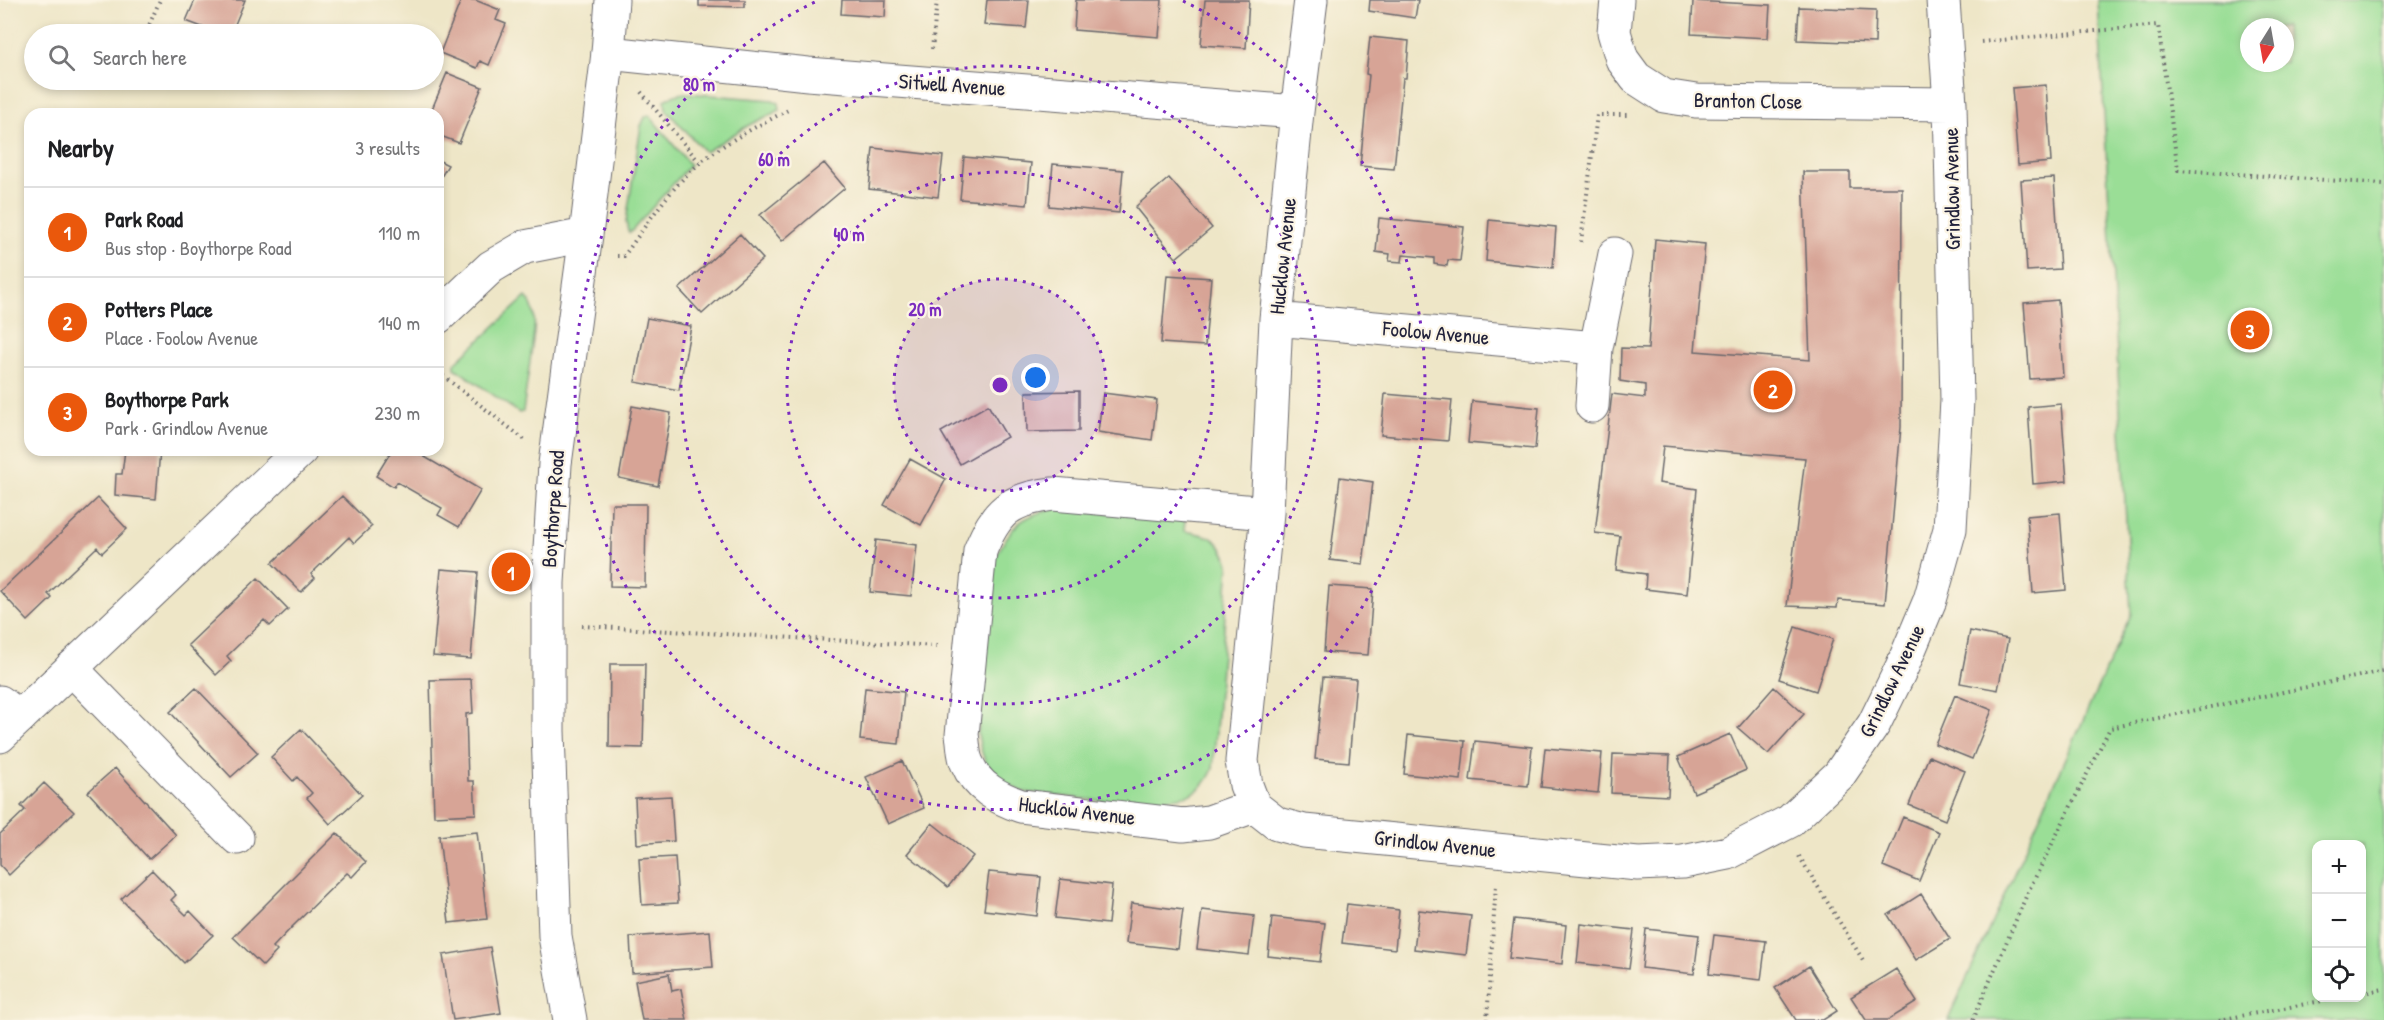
<!DOCTYPE html>
<meta charset="utf-8">
<style>
:root{--surface:#fff;--page:#f2f2f2;--text:#202124;--muted:#757577;--line:#e0e0e0;--accent:#ea580c}
body{margin:0;font-family:"Patrick Hand",sans-serif;background:var(--page);color:var(--text)}
.controls{position:absolute;right:18px;bottom:18px;display:grid;overflow:hidden;border-radius:12px;box-shadow:0 3px 9px #0003}
.controls button{width:54px;height:54px;display:grid;place-items:center;padding:0;border:0;border-bottom:2px solid var(--line);background:var(--surface);color:var(--text);font:30px sans-serif}
.compass{position:absolute;left:2240px;top:18px;width:54px;height:54px;border-radius:50%;background:var(--surface);box-shadow:0 3px 9px #0003;rotate:191deg}
.you{position:absolute;left:1036px;top:378px;width:21px;height:21px;margin:-15px;border:4px solid #fff;border-radius:50%;background:#1a73e8;box-shadow:0 0 0 9px #1a73e833}
.badge{display:grid;place-items:center;width:39px;height:39px;border-radius:50%;background:var(--accent);color:#fff;font-size:20px;font-weight:700}
.pin{position:absolute;translate:-50% -50%;border:3px solid #fff;box-shadow:0 2px 6px #0006}
.list{margin:0;padding:0;list-style:none}
h2{display:flex;justify-content:space-between;align-items:center;height:78px;margin:0;padding:0 24px;font-size:26px}
h2 small{font-size:20px;font-weight:400;color:var(--muted)}
.list li{display:grid;grid-template-columns:39px 1fr auto;gap:18px;align-items:center;box-sizing:border-box;height:90px;padding:0 24px;border-top:2px solid var(--line)}
.list b{display:block;font-size:22px;white-space:nowrap}
.list p{margin:0;font-size:20px;white-space:nowrap;color:var(--muted)}
.list em{font-size:20px;font-style:normal;color:var(--muted)}
.icon{flex:none;width:33px;height:33px;fill:none;stroke:currentColor;stroke-width:2;stroke-linecap:round;stroke-linejoin:round}
.map{position:relative;flex:none;width:2384px;height:1020px;overflow:hidden}
.search{position:absolute;background:var(--surface);box-shadow:0 3px 9px #0003;left:24px;top:24px;width:420px;height:66px;display:flex;align-items:center;gap:15px;box-sizing:border-box;padding:0 21px;border-radius:33px;color:var(--muted);font-size:22px}
.panel{position:absolute;background:var(--surface);box-shadow:0 3px 9px #0003;left:24px;top:108px;width:420px;height:348px;border-radius:18px}
.map>svg:first-child{display:block}
.green{fill:#9ade96;stroke:#5e8068;stroke-width:1.5;fill-rule:evenodd}
.building{fill:#d7a496}
.lines{fill:none;stroke-linecap:round;stroke-linejoin:round}
.minor-casing{stroke:#69676c;stroke-width:35}
.tertiary-casing{stroke:#69676c;stroke-width:35}
.path{stroke:#69676c;stroke-width:4;stroke-dasharray:1.5 4.5;stroke-linecap:butt}
.minor{stroke:#fff;stroke-width:33}
.tertiary{stroke:#fff;stroke-width:33}
.ring{fill:none;stroke:#7b2cbf;stroke-width:3;stroke-dasharray:3 6}
.labels{text-anchor:middle;stroke-width:4.5;stroke-linejoin:round;paint-order:stroke}
.street-label{font-size:21px;fill:#22223b;stroke:#fcf5e5}
.centre{fill:#7b2cbf;stroke:#fcf5e5;stroke-width:3}
.ring-label{font-size:18px;text-anchor:middle;font-weight:bold;fill:#7b2cbf;stroke:#fcf5e5;stroke-width:4.5;stroke-linejoin:round;paint-order:stroke}
</style>
<div class="map">
<svg width="2384" height="1020" viewBox="0 0 2384 1020">
<rect width="100%" height="100%" fill="#fcf5e5"/>
<filter id="ink" filterUnits="userSpaceOnUse"><feTurbulence type="fractalNoise" baseFrequency=".0167" numOctaves="2"/><feDisplacementMap in="SourceGraphic" scale="12" xChannelSelector="R" yChannelSelector="G"/><feConvolveMatrix kernelMatrix="1 2 1 2 8 2 1 2 1" color-interpolation-filters="sRGB"/></filter>
<filter id="wash" filterUnits="userSpaceOnUse"><feTurbulence type="fractalNoise" baseFrequency=".008" numOctaves="4" result="noise"/><feDisplacementMap in="SourceGraphic" scale="24" xChannelSelector="R" yChannelSelector="G"/><feGaussianBlur stdDeviation="1.35" result="paint"/><feColorMatrix in="noise" values="0 0 0 0 0 0 0 0 0 0 0 0 0 0 0 0 0 1.4 0 .05"/><feComposite in="paint" operator="in"/></filter>
<g filter="url(#wash)">
<rect width="100%" height="100%" fill="#eee6c7"/>
<!-- green -->
<path class="green" d="M2098 0H2384V1020H1948L2131 614ZM2249 27H2285V63H2249ZM2362 844V998H2316V844Z
M684 93 773 100 779 103 780 110 749 125 705 152 666 110 665 100 675 95Z
M649 115 690 165 630 233 628 231 626 222 641 126 645 117Z
M526 297C535 305 535 321 534 332L523 412 519 413 455 368V363Z
M1059 508 1185 520 1184 531C1210 535 1221 538 1229 564L1213 769C1201 797 1184 798 1156 799V807L1024 792C992 779 983 767 978 734L995 558C1013 524 1021 515 1059 508Z"/>
<g id="blocks">
<!-- building -->
<path class="building" d="M195 0H245L231 34H221L186 21Z
M461 0H475L500 10 496 20 506 24 489 65 480 61 477 68 440 53Z
M699 0H745V7L699 6Z
M842 0H886L885 17 841 14Z
M987 0H1029L1026 28 984 25Z
M1076 0H1162L1159 37 1074 30Z
M1205 0H1249L1246 48 1201 45Z
M1370 0H1418L1415 18 1369 11Z
M1693 1 1770 5 1768 38 1691 34Z
M1799 7 1876 10 1875 43 1797 40Z
M1370 37 1409 41 1406 78H1403L1394 169 1360 166 1369 75 1366 74Z
M447 73 482 87 459 143 438 135V114H430Z
M2046 85 2051 162 2018 165 2012 88Z
M873 148 943 156 938 197 869 189Z
M964 157 1031 163 1027 205 960 199Z
M438 160 448 165 438 182Z
M824 163 845 188 782 241 760 215Z
M1053 164 1123 170 1119 213 1049 206Z
M1803 172H1850V188H1902L1901 427 1885 604 1838 600 1837 608 1787 606 1805 458 1663 446 1659 483 1697 489 1687 594 1645 589 1646 574 1616 570 1620 536 1595 533 1612 394 1645 398V385L1620 381 1621 348 1648 349 1655 239 1705 244 1695 351 1810 360Z
M1169 178 1212 228 1176 258 1135 207Z
M2054 178 2060 269 2027 271 2021 180Z
M1379 218 1464 227 1460 261 1448 260 1447 266 1434 264V258L1403 255 1402 262 1389 261 1390 254 1376 252Z
M1489 220 1556 227 1553 268 1486 261Z
M740 234 763 259 702 314 679 289Z
M1167 275 1211 278 1205 346 1161 343Z
M2058 300 2063 377 2030 379 2024 303Z
M647 318 691 326 679 390 635 382Z
M1079 391V431L1027 432 1026 392Z
M1103 393 1157 400 1152 440 1098 432Z
M1385 394 1452 400 1448 441 1381 435Z
M1472 401 1539 408 1535 449 1468 443Z
M2061 404 2067 481 2033 484 2028 407Z
M988 405 1007 437 960 464 941 432Z
M632 406 671 413 658 486 619 478Z
M125 450H160L156 499 115 495 116 474H122Z
M392 450H413L481 490 459 527 438 515 442 508 397 482 394 487 376 476Z
M910 459 946 479 921 525 884 505Z
M1340 477 1373 482 1363 564 1330 560Z
M342 496 372 526 354 543 349 537 311 574 315 578 301 592 272 563Z
M98 498 127 529 102 553 97 547 48 594 52 598 28 621 0 591Z
M612 504H646L645 587 610 586Z
M2060 513 2066 590 2033 593 2027 516Z
M876 540 917 545 911 596 870 592Z
M441 569 478 572 471 659 433 656Z
M258 578 288 609 270 626 264 620 227 656 231 661 216 675 188 645Z
M1329 586 1373 589 1368 655 1324 652Z
M1795 627 1833 639 1816 691 1779 679Z
M1970 631 2008 639 1998 690 1960 683Z
M610 664H645L643 748 609 747Z
M1323 677 1356 679 1349 762 1315 759Z
M471 679 473 713 466 714 468 781H474L476 814 434 816 430 680Z
M1774 687 1804 714 1768 754 1738 728Z
M196 688 258 753 231 777 170 712Z
M865 688 904 692 899 744 860 740Z
M1955 695 1992 710 1972 759 1935 744Z
M301 729 362 795 330 824 307 798 312 793 297 777 293 781 271 757Z
M1730 734 1746 770 1694 793 1678 757Z
M1408 735 1465 741 1461 780 1404 774Z
M1475 741 1532 747 1528 786 1470 780Z
M1545 748 1602 753 1598 793 1541 787Z
M1613 754 1670 756 1668 796 1611 793Z
M1929 756 1965 771 1945 820 1909 805Z
M902 761 924 808 888 824 866 777Z
M115 768 176 835 149 859 88 792Z
M44 783 74 812 9 875 0 865V834L25 810 21 806Z
M671 796 674 841 637 844 635 798Z
M1903 817 1939 832 1919 881 1883 866Z
M932 823 973 856 948 887 907 854Z
M477 832 487 919 449 923 439 836Z
M337 833 366 862 352 877 347 873 292 927 273 947 277 951 263 966 233 937Z
M675 857 678 903 642 905 639 859Z
M152 870 176 895 171 900 186 915 190 911 213 935 184 963 121 899Z
M989 872 1041 877 1037 916 984 910Z
M1060 879 1112 885 1108 924 1055 918Z
M1921 894 1950 939 1916 960 1888 915Z
M1131 903 1183 910 1178 949 1126 943Z
M1347 904 1399 910 1395 949 1342 943Z
M1202 910 1254 916 1249 955 1197 949Z
M1419 910 1471 916 1466 955 1414 949Z
M1272 917 1325 923 1320 962 1268 956Z
M1514 919 1566 925 1562 964 1509 958Z
M1581 924 1634 930 1629 969 1577 963Z
M1646 929 1699 935 1694 974 1642 968Z
M710 931 713 967 632 973 630 937Z
M1714 935 1766 941 1761 980 1709 974Z
M490 947 501 1013 453 1020 443 955Z
M1809 966 1837 1011 1823 1020H1796L1775 988Z
M1896 969 1917 1002 1888 1020H1866L1851 997Z
M669 974 672 991 681 989 687 1020H642L635 981Z"/>
</g>
</g>
<g filter="url(#ink)">
<use href="#blocks" fill-opacity="0" stroke="#69676c" stroke-width="1.5"/>
<g class="lines">
<defs>
<path id="minor" d="M1617 0 1614 32 1622 59 1636 78 1664 96 1696 101 1950 104
M608 53 808 74 1297 112
M1276 319 1596 348
M1592 406 1596 348 1615 254
M71 668 237 838
M0 702 20 717
M1254 806 1277 824 1304 831 1638 864 1683 862 1728 853 1790 821 1839 775 1874 724 1902 667 1930 600 1950 529 1957 400 1950 104 1943 0
M1254 806 1209 822 1183 825 1021 806C998 798 977 787 967 763 963 755 964 744 962 735L980 551C996 511 1010 499 1053 494L1267 513
M1254 806 1246 785 1242 761 1267 513 1276 319 1297 112 1311 0"/>
<path id="tertiary" d="M438 317 491 267 525 247 586 235
M0 736 301 450
M570 1020 555 936 548 731V583L555 464 586 235 608 53 612 0"/>
</defs>
<!-- minor casing -->
<use href="#minor" class="minor-casing"/>
<!-- tertiary casing -->
<use href="#tertiary" class="tertiary-casing"/>
<!-- path -->
<path class="path" d="M147 30 160 0
M1981 42 2158 25 2178 170 2384 184
M932 49 937 0
M641 92 700 163
M1581 242 1597 115H1629
M617 256H624C647 224 669 189 700 163 726 141 760 125 790 109
M438 372 525 440
M582 626 937 646
M1799 856 1863 960
M2362 993 2384 989
M1487 1020 1496 884
M1973 1020 2028 892 2110 728 2384 671
M2219 1020 2338 998"/>
<!-- minor -->
<use href="#minor" class="minor"/>
<!-- tertiary -->
<use href="#tertiary" class="tertiary"/>
</g>
</g>
<!-- distance rings -->
<circle cx="1000" cy="385" r="106" fill="#7b2cbf" fill-opacity=".12"/>
<g class="ring">
<circle cx="1000" cy="385" r="106"/>
<circle cx="1000" cy="385" r="213"/>
<circle cx="1000" cy="385" r="319"/>
<path d="M1183 1A425 425 0 1 1 817 1"/>
</g>
<g class="labels">
<!-- street labels -->
<g class="street-label">
<text transform="translate(952 85) rotate(4)" y="7">Sitwell Avenue</text>
<text transform="translate(1748 101) rotate(1)" y="7">Branton Close</text>
<text transform="translate(1952 189) rotate(-91)" y="7">Grindlow Avenue</text>
<text transform="translate(1283 256) rotate(-84)" y="7">Hucklow Avenue</text>
<text transform="translate(1436 333) rotate(5)" y="7">Foolow Avenue</text>
<text transform="translate(553 509) rotate(-86)" y="7">Boythorpe Road</text>
<text transform="translate(1892 681) rotate(-64)" y="7">Grindlow Avenue</text>
<text transform="translate(1077 811) rotate(7)" y="7">Hucklow Avenue</text>
<text transform="translate(1435 844) rotate(6)" y="7">Grindlow Avenue</text>
</g>
</g>
<circle cx="1000" cy="385" r="9" class="centre"/>
<g class="ring-label">
<text x="699" y="91">80 m</text>
<text x="774" y="166">60 m</text>
<text x="849" y="241">40 m</text>
<text x="925" y="316">20 m</text>
</g>
</svg>
<div class="controls">
<button>+</button>
<button>−</button>
<button><svg class="icon" aria-label="locate" viewBox="0 0 24 24"><circle cx="12" cy="12" r="6"/><path d="M12 2v4M12 18v4M2 12h4M18 12h4"/></svg></button>
</div>
<svg class="compass" viewBox="-18 -18 36 36"><path d="M0-13l5 13h-10z" fill="#e53935"/><path d="M0 13l5-13h-10z" fill="#757577"/></svg>
<div class="you"></div>
<div class="pin badge" style="left:511px;top:572px">1</div>
<div class="pin badge" style="left:1773px;top:390px">2</div>
<div class="pin badge" style="left:2250px;top:330px">3</div>
<div class="search"><svg class="icon" aria-label="search" viewBox="0 0 24 24"><circle cx="10" cy="10" r="6"/><path d="M15 15l6 6"/></svg>Search here</div>
<section class="panel">
<h2>Nearby<small>3 results</small></h2>
<ul class="list">
<li><span class="badge">1</span><div><b>Park Road</b><p>Bus stop · Boythorpe Road</p></div><em>110 m</em></li>
<li><span class="badge">2</span><div><b>Potters Place</b><p>Place · Foolow Avenue</p></div><em>140 m</em></li>
<li><span class="badge">3</span><div><b>Boythorpe Park</b><p>Park · Grindlow Avenue</p></div><em>230 m</em></li>
</ul>
</section>
</div>
